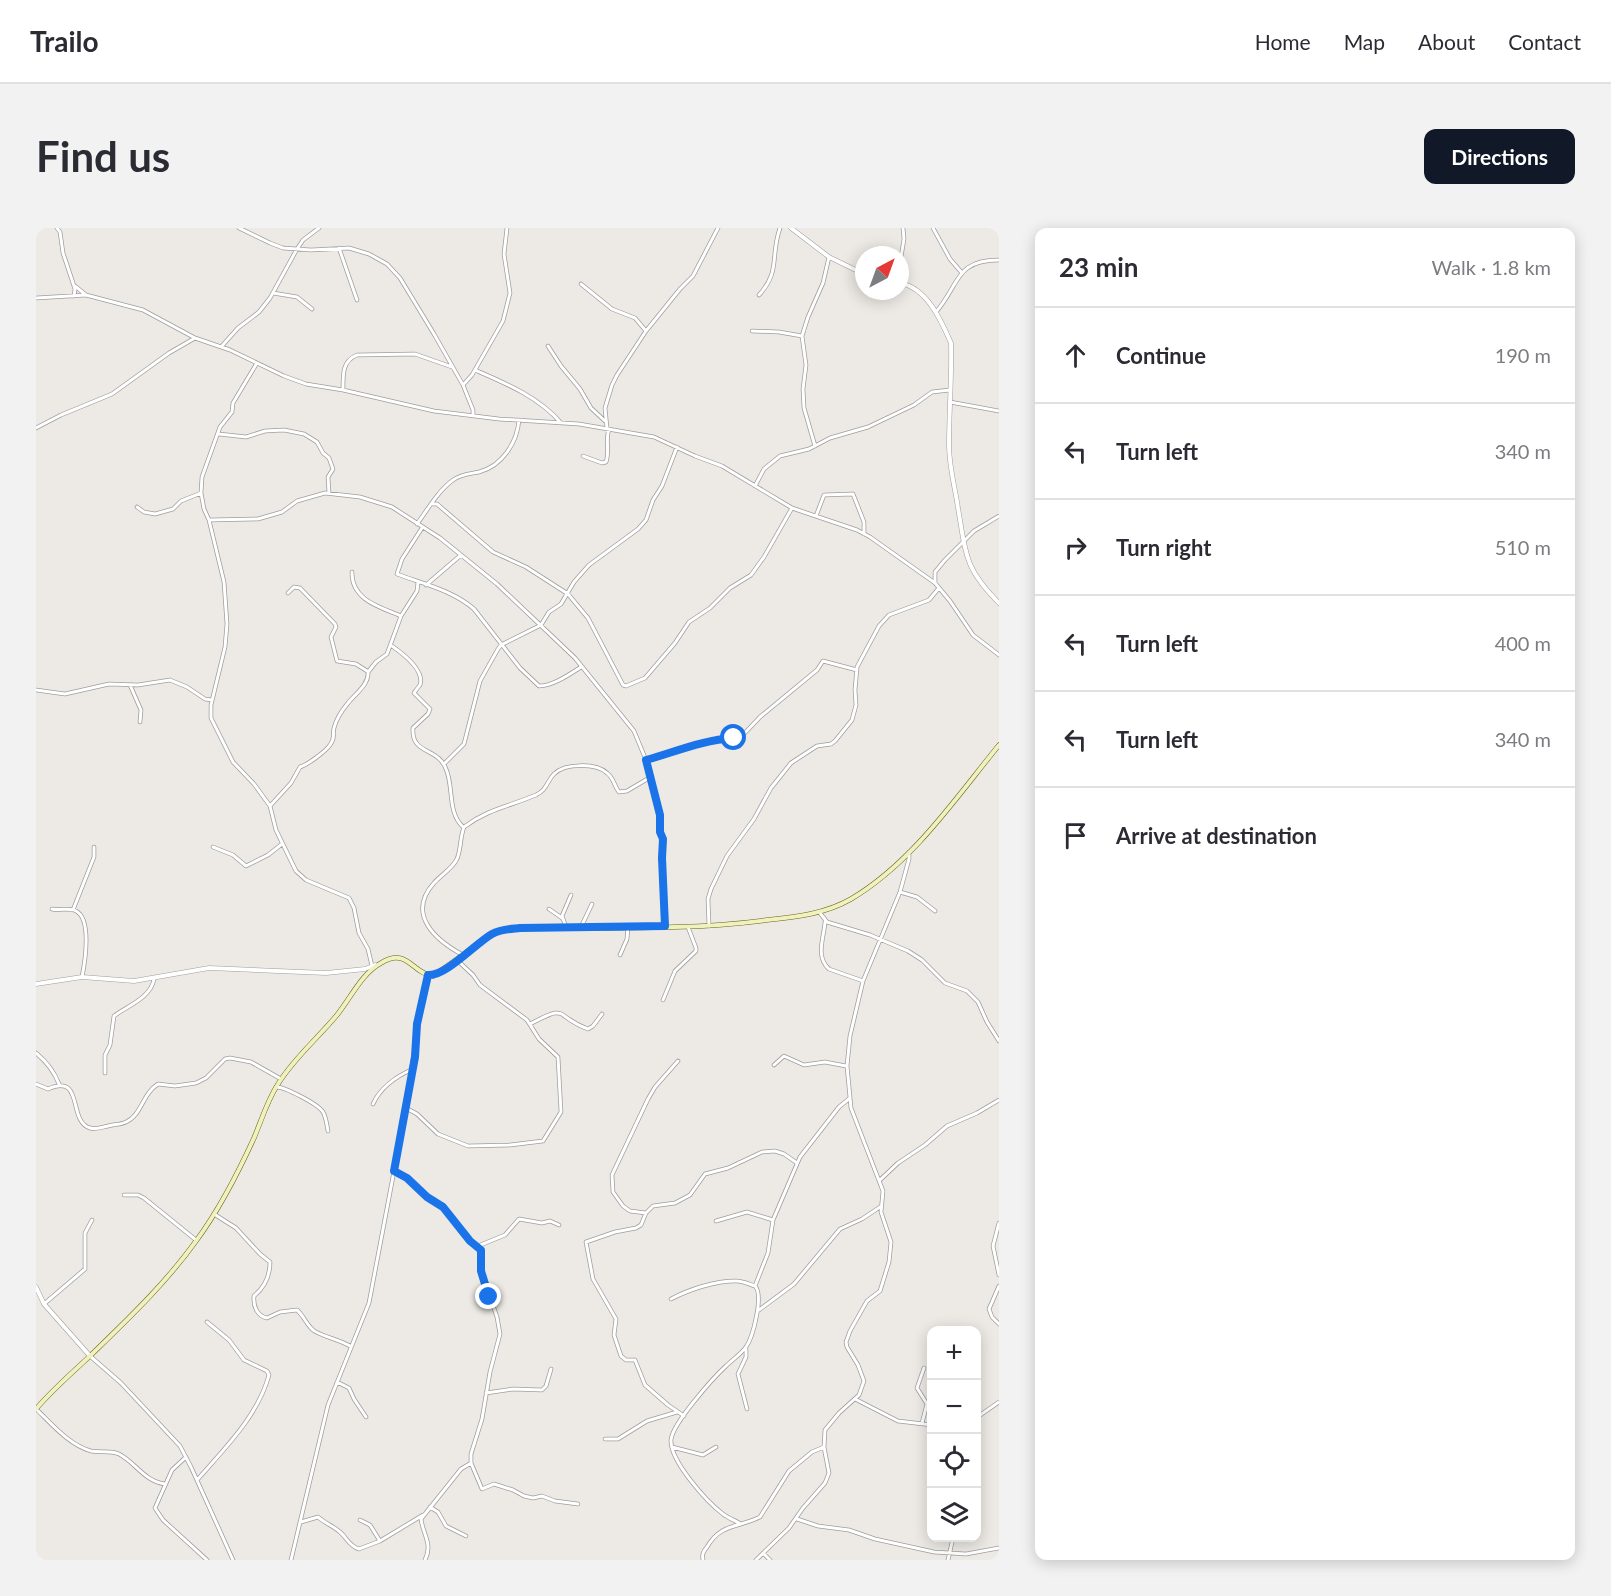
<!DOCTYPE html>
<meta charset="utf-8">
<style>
:root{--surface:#fff;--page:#f2f2f3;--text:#2b2b33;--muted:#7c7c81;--line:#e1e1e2;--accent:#111827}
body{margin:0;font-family:Lato,sans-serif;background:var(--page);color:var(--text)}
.controls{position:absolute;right:18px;bottom:18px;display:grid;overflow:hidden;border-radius:12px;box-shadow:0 3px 15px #0003}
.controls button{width:54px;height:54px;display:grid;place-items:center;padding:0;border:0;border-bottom:2px solid var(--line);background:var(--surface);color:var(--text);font:30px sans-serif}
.compass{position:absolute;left:819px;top:18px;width:54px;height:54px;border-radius:50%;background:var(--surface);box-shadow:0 3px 15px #0003;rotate:41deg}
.stop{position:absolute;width:18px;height:18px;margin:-14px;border:4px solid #1a73e8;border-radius:50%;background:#fff}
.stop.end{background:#1a73e8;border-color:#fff;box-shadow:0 2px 6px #0008}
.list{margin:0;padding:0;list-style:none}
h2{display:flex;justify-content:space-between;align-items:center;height:78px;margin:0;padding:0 24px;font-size:26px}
h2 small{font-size:20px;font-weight:400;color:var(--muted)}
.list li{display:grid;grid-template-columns:39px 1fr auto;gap:18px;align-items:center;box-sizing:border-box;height:96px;padding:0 24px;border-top:2px solid var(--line)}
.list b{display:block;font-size:22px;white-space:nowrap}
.list em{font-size:20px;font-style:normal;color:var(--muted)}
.icon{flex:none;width:33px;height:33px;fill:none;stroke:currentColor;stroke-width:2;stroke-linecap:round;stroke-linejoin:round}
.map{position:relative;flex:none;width:963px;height:1332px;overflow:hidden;border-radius:12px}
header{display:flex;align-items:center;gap:36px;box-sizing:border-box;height:84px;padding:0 30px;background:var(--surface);border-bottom:2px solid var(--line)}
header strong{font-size:28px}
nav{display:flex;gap:33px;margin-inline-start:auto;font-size:21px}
.intro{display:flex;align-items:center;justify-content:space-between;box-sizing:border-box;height:144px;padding:0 36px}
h1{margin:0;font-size:42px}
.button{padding:15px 27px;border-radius:12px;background:var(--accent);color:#fff;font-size:21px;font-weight:700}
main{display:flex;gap:36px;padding:0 36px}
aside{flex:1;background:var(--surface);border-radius:12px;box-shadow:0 3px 15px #0003}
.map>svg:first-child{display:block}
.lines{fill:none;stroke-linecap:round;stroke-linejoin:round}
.minor-casing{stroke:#9e9e9e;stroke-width:4.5}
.tertiary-casing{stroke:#9e9e9e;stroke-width:5}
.secondary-casing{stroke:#646712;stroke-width:5}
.minor{stroke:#fff;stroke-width:3}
.tertiary{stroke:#fff;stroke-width:4}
.secondary{stroke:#f1f0bf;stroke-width:4}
.route{stroke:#1a73e8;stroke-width:8}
</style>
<header>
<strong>Trailo</strong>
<nav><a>Home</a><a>Map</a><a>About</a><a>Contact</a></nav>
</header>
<div class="intro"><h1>Find us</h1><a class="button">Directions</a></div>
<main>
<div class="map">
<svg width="963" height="1332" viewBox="0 0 963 1332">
<rect width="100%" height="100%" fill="#edeae5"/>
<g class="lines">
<defs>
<path id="minor" d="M21 0 24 4 27 25 39 61 38 68
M203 0 234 15 247 20 275 22 313 20 333 26 351 36 364 50 398 106 427 157 437 182V186
M897 0 914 31 926 45
M303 20 321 72
M864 35 868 11 867 0
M545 56 576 81 599 90 610 103
M39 58 50 67
M237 65 261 69 276 81
M723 67C745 43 734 28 744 0
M0 70 50 67 107 82 159 110 194 122 248 148 270 156 307 162 398 183 463 191 543 196 618 209 659 228 686 238 756 280 821 302 834 309 899 355 914 373 937 407 963 427
M900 84C924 56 919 32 963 32
M716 103 743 104 766 108
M512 118 525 138 544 161 555 180 569 193
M185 119 202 100 223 84 234 70 261 21 267 12 283 0
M221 135 197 175 196 184 184 199 166 249 165 265 168 281 173 292 188 354 191 396 189 419 175 477V490L197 534 218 556 234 578 240 602 260 643 270 652 313 670 318 680 323 705 332 721 336 738
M439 142C469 155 503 169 525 195
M427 157 436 147 467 93 474 65 468 26 471 0
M307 162C307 147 306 133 321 127L379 126 416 139
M914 174 963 183
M0 200 25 187 76 166 133 125 159 110
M571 200 569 180 576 157 581 147 610 103 644 61 657 48 682 0
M183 206 210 209 229 203 248 202 268 206 281 214 287 225 293 230 297 241 292 249 293 265
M779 218 768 180 767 161 770 137 766 108 772 89 787 55 793 29
M547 228 566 235 570 234C574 223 569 212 573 201
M719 258 728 241 744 228 773 221 794 210 832 199 878 177 896 164 914 162
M396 276H401L457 324 490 339 532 366 552 390 587 457 590 458 609 450 639 415 653 394 674 380 694 360 715 347 728 329 756 280
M101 279 108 284 119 286 137 281 145 273 165 265
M780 288 788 267 817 266 828 294V306
M173 292 222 291 246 284 261 273 289 265 324 269 356 279 404 310 461 356 539 430 598 503 610 532 624 587V604L627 611 626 630 629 698
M381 296C392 281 402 263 417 252 425 246 433 246 443 244 466 238 481 215 483 192
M386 300 366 331 361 346C387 356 416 362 438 381L484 440 503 458C517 458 534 446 545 439
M316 344C315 372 344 379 365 388
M899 355V344L909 332 938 303 963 288
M390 357 425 327
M252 365 258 359 264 360 299 396 300 399 295 409 301 433 320 436 331 443
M356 418C366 425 389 442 384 457 383 458 378 465 378 465L394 481 392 486 377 500C375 527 402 519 410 541 418 559 411 584 427 599
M94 457 105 482 104 494
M0 462 29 466 73 456 102 457 134 452 151 459 169 471 176 472
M610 532 651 518 706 508 724 489 781 442 787 433 821 442
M408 536 428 516 444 453 462 421 465 417 505 397 513 384 525 376 538 354 553 337 602 301 610 292 617 272 626 258 641 219
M234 578 255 555 264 539C271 537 289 524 294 517 300 509 296 508 298 500 300 492 307 481 312 475 319 466 333 457 332 444L340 434 351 426 365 388 381 363 382 354
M177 619 197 627 210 638 232 627 246 616
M864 664 881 669 899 683
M16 681C23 683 34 679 40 683 56 691 49 734 46 749
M513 681 526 690
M37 682 58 629V619
M784 685 791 694 834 707 872 723 886 732 909 755 931 763 942 774 951 794 963 813
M789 694C788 710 779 728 793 741L827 753
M673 698 672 671 675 661 691 628 718 591 735 560 755 535 781 518 795 516 799 513 816 492 820 477 819 462 821 439 843 398 853 387 893 372 903 360
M530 699 526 688 535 667
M545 699 556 676
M427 727C399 712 370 686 398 655 405 647 416 641 421 631 425 622 424 609 428 599 452 581 474 578 500 567 511 562 511 553 518 546 529 535 560 535 571 545 578 550 578 558 583 564L591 563 613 550
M584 727 591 711 592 699
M627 772 639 743 660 723V720L652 699
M494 796C534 775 517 788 552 801L557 798 566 786
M0 825C11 834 18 843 23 856
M738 837 748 828 768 837 789 834 810 838
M69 845V827L74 817 78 788C91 778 115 770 118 751
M0 856 12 861C49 845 31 893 54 900 60 902 66 899 72 898 78 896 84 897 90 894 106 887 106 866 122 856L139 858 160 855 170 850 189 831 194 830 215 834 245 851
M240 859C249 859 282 876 287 884 290 889 291 897 292 903
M337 876C344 860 361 848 377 841
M370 880 381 886 402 906 432 918 474 917 507 913 525 884 522 829 503 811 491 792 444 757 437 747 421 732
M358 943 371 950 391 969 407 979 434 1013 445 1021V1043L461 1089 464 1106 454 1144 446 1191 435 1226V1235L425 1241 385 1291C387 1307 397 1316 389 1332
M844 952 862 935 889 917 911 898 941 885 963 872
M88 967H102L108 970 160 1012
M610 985 594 983 587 978 577 964 576 947 612 871 619 859 642 833
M178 986 200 1000 224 1026 234 1034C234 1048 229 1059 218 1068 217 1078 221 1088 231 1090L244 1084 261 1082C268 1088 270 1096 277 1102 282 1107 304 1112 314 1118
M680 993 711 984 737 992
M963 995 957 1018 963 1047
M442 1018 469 1007 483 991 506 995 514 993 523 997
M963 1058 953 1081 956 1089 963 1096
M635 1071C654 1061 679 1053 700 1053 707 1053 713 1056 719 1058
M8 1076 49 1041V1005L56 992
M723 1082 758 1056 804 1001 826 991 844 979
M710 1121V1129L702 1146 711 1181
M54 1128 85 1155 144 1218 155 1239 197 1332
M301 1154 313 1160 318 1171 330 1189
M450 1165 477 1161 506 1162 510 1158 515 1141
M819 1171 862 1193 896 1197
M0 1181C16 1196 33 1217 55 1223 65 1225 74 1222 83 1226 100 1235 108 1253 129 1256
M648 1188 632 1177 609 1157 599 1132H590L585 1128 578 1107 580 1091 557 1051 550 1014 579 1004 600 1000 605 997 610 985 617 978 639 975 654 967 669 946 692 940 726 924 739 923 748 926 761 935
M940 1190 963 1174
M886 1195 891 1176 881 1160 888 1140
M940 1209 942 1190
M569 1211H582L611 1193 641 1184
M636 1219 667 1227 680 1219
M150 1229 136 1242 119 1280 127 1292 171 1332
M435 1235 446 1261 458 1256 477 1262 488 1268 497 1270 506 1268 519 1273 542 1276
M161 1252C188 1221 222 1188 233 1147L231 1143 208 1132 193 1112 171 1094
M394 1279 402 1284 410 1298 430 1308
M761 1291 782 1298 813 1302 839 1311 898 1324 930 1326 963 1320
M324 1292 334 1297 344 1313
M265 1294 282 1289C289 1295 297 1298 304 1304 311 1310 313 1318 323 1321L344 1313 387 1287
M703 1295C698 1292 692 1290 687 1286 671 1274 634 1233 635 1212 636 1196 677 1150 690 1138 696 1132 705 1126 710 1119 717 1109 728 1067 719 1058L732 1025 737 992 764 929 803 879 814 870
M727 1325 734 1332
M255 1332 292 1177 333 1075 370 880 382 796 392 747
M667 1332C666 1326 667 1324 671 1319 685 1295 702 1300 724 1289L753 1243 776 1224 788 1219
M720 1332 753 1300 767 1280 789 1255 793 1245 788 1219 789 1202 803 1185 823 1167 828 1153 822 1137 811 1119 810 1114 814 1103 831 1073 844 1063 853 1034 855 1014 845 984 847 963 815 880 811 838 814 808 827 753 864 664 873 631V624
M912 1332 917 1310"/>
<path id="tertiary" d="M755 0 793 29 828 46
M864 55C891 60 905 92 915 115 916 149 913 183 913 217 913 239 919 259 922 280 930 326 928 340 963 375
M0 756 46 749 98 753 173 740 290 745 329 741 339 737
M0 1059 8 1076 54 1128"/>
<path id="secondary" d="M0 1181C17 1161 36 1145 55 1127 92 1091 130 1055 160 1013 183 982 202 945 218 910 226 891 231 873 242 856 258 830 282 810 301 787 314 771 326 745 345 735 372 719 375 745 397 748L459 704 485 700C567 699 650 703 731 692 760 689 789 686 815 671 876 635 919 571 963 517"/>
</defs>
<!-- minor casing -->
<use href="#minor" class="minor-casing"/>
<!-- tertiary casing -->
<use href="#tertiary" class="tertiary-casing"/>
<!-- secondary casing -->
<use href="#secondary" class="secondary-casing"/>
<!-- minor -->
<use href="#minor" class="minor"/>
<!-- tertiary -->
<use href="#tertiary" class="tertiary"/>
<!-- secondary -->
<use href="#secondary" class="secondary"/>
</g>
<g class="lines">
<!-- route -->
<path class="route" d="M453 1069 445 1043V1022L434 1013 407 979 391 969 371 950 358 943 379 829 381 796 392 747C409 749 440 715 456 706 465 701 475 701 484 700L629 698 626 630 627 611 624 604V587L610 532C639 524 666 512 698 510"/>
</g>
</svg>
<div class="controls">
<button>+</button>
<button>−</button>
<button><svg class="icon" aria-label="locate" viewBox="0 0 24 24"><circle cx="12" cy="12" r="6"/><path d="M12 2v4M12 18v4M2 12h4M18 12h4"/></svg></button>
<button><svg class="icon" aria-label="layers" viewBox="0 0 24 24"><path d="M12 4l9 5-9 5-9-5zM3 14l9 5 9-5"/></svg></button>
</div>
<svg class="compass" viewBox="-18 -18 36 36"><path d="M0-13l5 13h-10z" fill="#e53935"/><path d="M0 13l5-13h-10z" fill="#7c7c81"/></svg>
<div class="stop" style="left:698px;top:510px"></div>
<div class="stop end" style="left:453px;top:1069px"></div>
</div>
<aside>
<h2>23 min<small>Walk · 1.8 km</small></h2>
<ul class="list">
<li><svg class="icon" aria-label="ahead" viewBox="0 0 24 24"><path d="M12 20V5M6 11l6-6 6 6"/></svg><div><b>Continue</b></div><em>190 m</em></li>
<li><svg class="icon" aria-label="left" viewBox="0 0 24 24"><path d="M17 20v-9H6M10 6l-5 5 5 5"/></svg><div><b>Turn left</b></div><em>340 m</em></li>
<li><svg class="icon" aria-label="right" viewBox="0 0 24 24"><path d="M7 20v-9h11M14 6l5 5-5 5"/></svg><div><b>Turn right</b></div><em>510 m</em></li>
<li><svg class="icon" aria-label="left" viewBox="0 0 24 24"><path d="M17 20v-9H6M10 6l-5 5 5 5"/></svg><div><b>Turn left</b></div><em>400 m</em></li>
<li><svg class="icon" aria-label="left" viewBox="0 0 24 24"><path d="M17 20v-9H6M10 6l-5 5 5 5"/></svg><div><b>Turn left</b></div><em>340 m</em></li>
<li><svg class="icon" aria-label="arrive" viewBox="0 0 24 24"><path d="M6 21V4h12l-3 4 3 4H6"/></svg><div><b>Arrive at destination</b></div></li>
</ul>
</aside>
</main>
